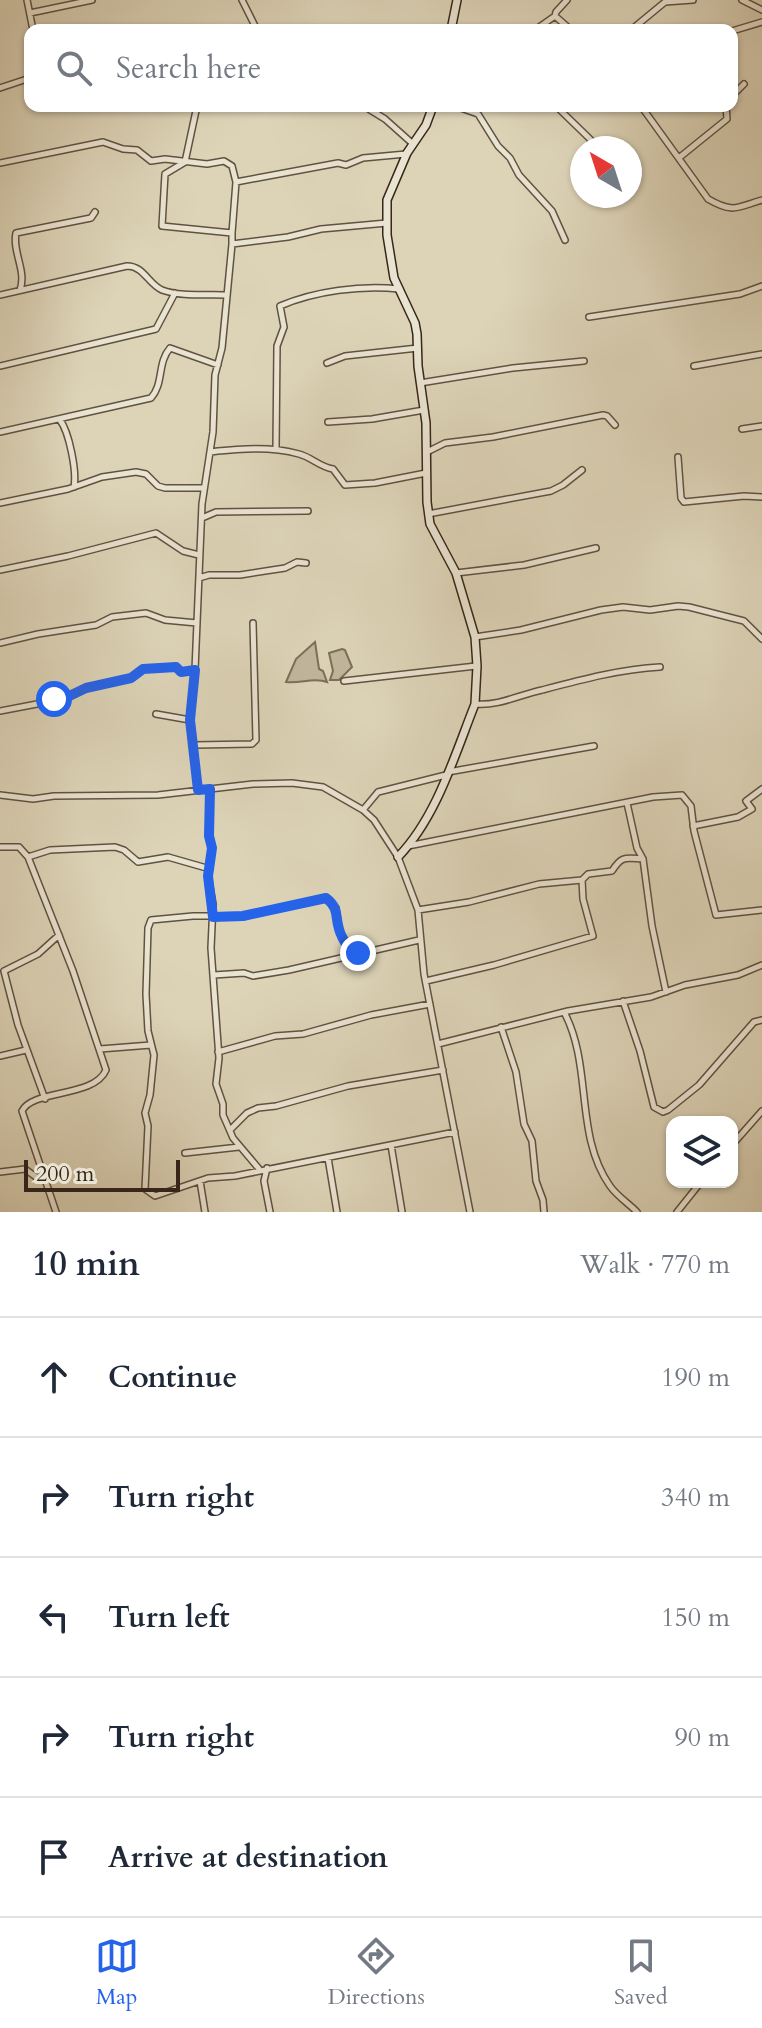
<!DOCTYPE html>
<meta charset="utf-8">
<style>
:root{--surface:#fff;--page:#f2f2f3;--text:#1f2937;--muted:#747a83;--line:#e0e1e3;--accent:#2563eb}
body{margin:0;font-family:Cardo,serif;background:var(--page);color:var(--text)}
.controls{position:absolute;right:24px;bottom:24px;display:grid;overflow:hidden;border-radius:16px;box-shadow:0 2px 6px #0004}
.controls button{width:72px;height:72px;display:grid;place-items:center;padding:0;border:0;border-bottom:2px solid var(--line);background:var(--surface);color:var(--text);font:40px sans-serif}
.compass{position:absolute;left:570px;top:136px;width:72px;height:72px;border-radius:50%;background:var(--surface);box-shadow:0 2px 6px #0004;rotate:321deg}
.scale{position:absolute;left:24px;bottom:20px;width:156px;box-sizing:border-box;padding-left:8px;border:4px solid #382718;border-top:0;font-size:22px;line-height:28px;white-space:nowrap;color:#382718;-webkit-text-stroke:6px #e9e3d1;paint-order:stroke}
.stop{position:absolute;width:24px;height:24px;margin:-18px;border:6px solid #2563eb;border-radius:50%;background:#fff}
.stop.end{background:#2563eb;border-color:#fff;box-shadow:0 2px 8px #0008}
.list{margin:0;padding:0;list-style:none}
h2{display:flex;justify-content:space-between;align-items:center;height:104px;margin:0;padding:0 32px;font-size:34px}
h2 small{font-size:26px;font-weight:400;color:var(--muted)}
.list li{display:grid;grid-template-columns:52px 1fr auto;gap:24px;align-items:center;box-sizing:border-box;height:120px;padding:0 32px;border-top:2px solid var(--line)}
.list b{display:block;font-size:30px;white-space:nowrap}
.list em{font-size:26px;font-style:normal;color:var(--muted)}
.icon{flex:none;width:44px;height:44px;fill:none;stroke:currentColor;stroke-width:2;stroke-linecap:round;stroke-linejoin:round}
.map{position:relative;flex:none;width:762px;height:1212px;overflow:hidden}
.search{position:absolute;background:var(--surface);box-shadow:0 2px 6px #0004;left:24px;right:24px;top:24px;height:88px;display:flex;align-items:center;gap:20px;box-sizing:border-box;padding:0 28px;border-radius:16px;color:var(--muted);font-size:30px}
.sheet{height:704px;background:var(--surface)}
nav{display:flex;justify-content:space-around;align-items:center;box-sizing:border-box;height:112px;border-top:2px solid var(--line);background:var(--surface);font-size:22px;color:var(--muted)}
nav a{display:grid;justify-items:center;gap:4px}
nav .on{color:var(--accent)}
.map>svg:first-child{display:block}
.green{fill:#c1b79d;stroke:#7c6f5a;stroke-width:2}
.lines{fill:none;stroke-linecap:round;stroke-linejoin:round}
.street-casing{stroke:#615240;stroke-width:8}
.secondary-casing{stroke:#382718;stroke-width:10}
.street{stroke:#e9e3d1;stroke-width:5}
.secondary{stroke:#e9e3d1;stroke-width:7}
.route{stroke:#2563eb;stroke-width:10}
</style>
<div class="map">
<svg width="762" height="1212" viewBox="0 0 762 1212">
<rect width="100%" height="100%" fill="#ddd4b8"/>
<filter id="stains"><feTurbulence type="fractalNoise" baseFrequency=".0025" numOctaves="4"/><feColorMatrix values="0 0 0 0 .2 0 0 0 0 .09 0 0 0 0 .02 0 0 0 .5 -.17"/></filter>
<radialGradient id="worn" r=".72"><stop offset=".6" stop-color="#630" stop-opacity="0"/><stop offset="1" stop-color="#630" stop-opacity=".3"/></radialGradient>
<!-- green -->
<path class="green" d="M315 642 319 669 323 671 327 682C314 677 300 684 286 682L296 659Z
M342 649 345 650 352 667 339 680H330L333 671 329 653Z"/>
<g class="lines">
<defs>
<path id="street" d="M27 0 33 30
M242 0 257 30
M742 0 762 10
M30 13 92 0
M555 16 571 30
M535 30 555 16 556 12 567 0
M631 30 665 2 693 0
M732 31 762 22
M0 88 30 78
M732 96 744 84
M197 106 185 162 165 174 162 226 232 233V244L222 348 215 375 213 432 202 504 195 670 190 720 198 790
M364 106 385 119 413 144
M455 106 478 114 498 146 510 158 519 175 552 211 565 240
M556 106 592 141
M641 106 708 199C734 214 737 207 762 200
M680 157 727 119 726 106
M0 163 103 142 123 149 137 150 151 161 165 159 207 164 224 161 232 166 236 182 232 233
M236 182 338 163 346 165 363 158 406 154
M232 244 288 237 321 229 387 223
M20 290C27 271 12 252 16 233L91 218 95 212
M0 295 127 266C144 266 148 284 162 290 181 297 206 294 226 295
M589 317 740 294 762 286
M327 363 345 356 418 348
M0 366 156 329 175 293
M694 366 762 354
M420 383 513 368 584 361
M60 420C69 432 77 471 74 487
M328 422 372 419 424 410
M742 429 762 426
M0 432 151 398C164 384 157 363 170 348L218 365
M276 449 277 346 284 327 280 306C315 291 361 285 399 289
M210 452C240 449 269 446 299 454 311 457 320 467 333 469L345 485 375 483 426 473
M427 452 445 443 493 437 603 415 607 416 615 425
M678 457 681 498 684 502 744 496 762 497
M0 503 68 489 102 477 136 472 146 474 158 486 165 488H203
M428 514 551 491 563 485 582 470
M202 518 216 512 308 511
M0 570 68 556 156 533 183 551 199 555
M456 573 524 565 596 548
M199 578 209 575H240L285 568 297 562 306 563
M475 637 521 630 601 610 623 607 650 610 678 606 689 607 744 621 762 639
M0 643 38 634 96 625 112 617 146 613 165 620 197 623
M344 681 476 666
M475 704C499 706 519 695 542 690 580 680 621 669 660 667
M0 711 63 699 86 688 131 678 143 669 176 667 181 672 195 670
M156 714 190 720
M195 745 252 744 256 740 253 623
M448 772 594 746
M210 789 209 836 212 848 208 876 213 904 211 948 219 1058 216 1084 223 1104V1115L233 1138 260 1170
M0 795 33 799 54 796 158 795 253 784 292 783 323 787 363 810 374 820 398 857 418 910 424 974 470 1212
M627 803 637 848 643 859 652 926 666 992
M363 810 378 792 446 775
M693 826 738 817 752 809 746 801 762 789
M408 846 653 797 682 795 691 806 694 831 716 915 762 910
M0 847H19L28 857 73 971 106 1070C94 1098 33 1089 22 1111L56 1212
M28 857 50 850 115 847 124 850 138 862 168 857 210 869
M418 910 469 902 539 884 582 880 588 874 612 871C622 855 626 858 643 859
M353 955 339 930 336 908 326 898 243 916H193L151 920 148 928 146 994 148 1031 154 1055 150 1095 145 1113 148 1126 145 1189 155 1196 208 1178 235 1176 455 1132
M214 975 244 973 253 976 289 970 419 940
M426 981 494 965 593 936 583 899 582 880
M623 1001 640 1051 654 1107 663 1112 668 1110 699 1085 754 1022 762 1020
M564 1012C593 1066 574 1135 610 1186 617 1196 628 1203 637 1212
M501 1027 516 1072 524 1124 532 1141 536 1181 543 1200 544 1212
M438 1044 568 1011 651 997 685 985 738 975 762 965
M100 1049 151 1045
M218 1052 275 1036 303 1034 371 1015 430 1004
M0 1056 26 1050
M45 1099 18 1025 4 971 38 954 59 935
M230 1130 247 1113 258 1108 276 1106 348 1086 443 1070
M391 1145 402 1212
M732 1145 762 1111
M185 1153 239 1147
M328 1158 337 1212
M267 1168 264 1181 270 1212
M0 1172 25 1169 36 1177H42
M200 1181 205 1212
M677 1212 701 1182"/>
<path id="secondary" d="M451 30 457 0
M398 857C437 817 455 754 475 704L477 666 475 637 456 573 430 524 427 502 426 423 418 366 417 334 415 323 394 278 387 235V200L407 153 426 125 433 106"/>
</defs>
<!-- street casing -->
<use href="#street" class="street-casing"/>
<!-- secondary casing -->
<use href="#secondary" class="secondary-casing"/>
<!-- street -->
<use href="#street" class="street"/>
<!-- secondary -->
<use href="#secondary" class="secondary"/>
</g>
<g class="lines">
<!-- route -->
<path class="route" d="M54 699H63L86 688 131 678 143 669 176 667 181 672 195 670 190 720 198 790 210 789 209 836 212 848 208 876 213 917 243 916 326 898C339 908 335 916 339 929 341 938 348 947 353 955L358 953"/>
</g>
<rect width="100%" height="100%" filter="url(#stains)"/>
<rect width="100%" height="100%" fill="url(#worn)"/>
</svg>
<div class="controls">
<button><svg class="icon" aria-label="layers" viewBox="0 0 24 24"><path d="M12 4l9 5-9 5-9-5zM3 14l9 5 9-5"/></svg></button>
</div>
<svg class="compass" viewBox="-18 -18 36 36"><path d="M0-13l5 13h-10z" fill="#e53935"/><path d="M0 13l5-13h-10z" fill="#747a83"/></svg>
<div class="scale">200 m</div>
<div class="stop" style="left:54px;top:699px"></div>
<div class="stop end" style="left:358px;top:953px"></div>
<div class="search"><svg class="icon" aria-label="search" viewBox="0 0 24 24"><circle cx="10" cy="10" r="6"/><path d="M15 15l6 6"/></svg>Search here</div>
</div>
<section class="sheet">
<h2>10 min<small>Walk · 770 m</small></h2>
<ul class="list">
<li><svg class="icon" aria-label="ahead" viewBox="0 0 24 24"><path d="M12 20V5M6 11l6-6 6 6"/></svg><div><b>Continue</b></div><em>190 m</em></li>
<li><svg class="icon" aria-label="right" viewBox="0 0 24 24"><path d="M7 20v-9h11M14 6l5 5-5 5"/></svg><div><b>Turn right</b></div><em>340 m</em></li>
<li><svg class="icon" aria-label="left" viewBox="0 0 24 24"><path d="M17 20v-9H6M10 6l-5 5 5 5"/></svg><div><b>Turn left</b></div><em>150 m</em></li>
<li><svg class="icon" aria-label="right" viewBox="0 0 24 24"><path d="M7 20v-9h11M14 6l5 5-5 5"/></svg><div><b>Turn right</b></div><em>90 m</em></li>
<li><svg class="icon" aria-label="arrive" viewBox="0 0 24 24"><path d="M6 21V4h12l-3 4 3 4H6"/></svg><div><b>Arrive at destination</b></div></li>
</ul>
</section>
<nav>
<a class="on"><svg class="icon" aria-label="map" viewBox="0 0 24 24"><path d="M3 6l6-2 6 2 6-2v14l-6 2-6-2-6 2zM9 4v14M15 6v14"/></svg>Map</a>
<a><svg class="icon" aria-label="directions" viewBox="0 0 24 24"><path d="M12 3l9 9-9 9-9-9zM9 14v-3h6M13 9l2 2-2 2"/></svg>Directions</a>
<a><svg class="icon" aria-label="saved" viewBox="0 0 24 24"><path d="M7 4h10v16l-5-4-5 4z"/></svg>Saved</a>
</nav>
